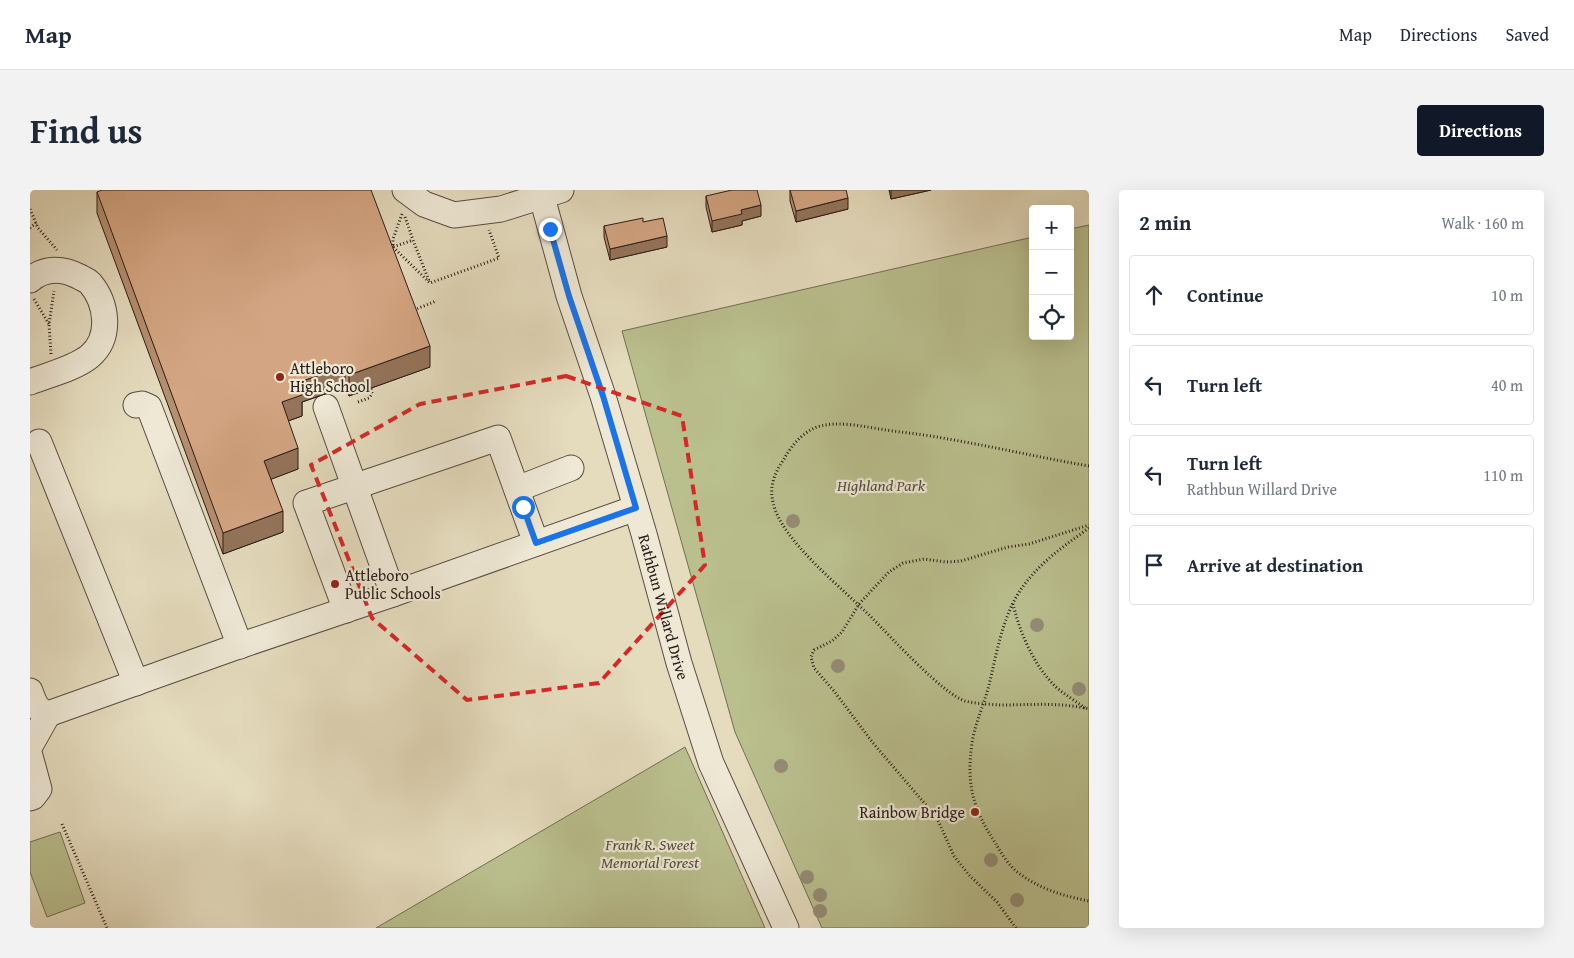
<!DOCTYPE html>
<meta charset="utf-8">
<style>
:root{--surface:#fff;--page:#f2f2f3;--text:#1f2937;--muted:#747a83;--line:#e0e1e3;--accent:#111827}
body{margin:0;font-family:"Gentium Book Plus",serif;background:var(--page);color:var(--text)}
.controls{position:absolute;right:15px;top:15px;display:grid;overflow:hidden;border-radius:5px;box-shadow:0 5px 20px #0002}
.controls button{width:45px;height:45px;display:grid;place-items:center;padding:0;border:0;border-bottom:1px solid var(--line);background:var(--surface);color:var(--text);font:25px sans-serif}
.stop{position:absolute;width:15px;height:15px;margin:-11px;border:4px solid #1a73e8;border-radius:50%;background:#fff}
.stop.end{background:#1a73e8;border-color:#fff;box-shadow:0 1px 5px #0008}
.list{margin:0;padding:0;list-style:none}
h2{display:flex;justify-content:space-between;align-items:center;height:65px;margin:0;padding:0 20px;font-size:21px}
h2 small{font-size:16px;font-weight:400;color:var(--muted)}
.list li{display:grid;grid-template-columns:32px 1fr auto;gap:15px;align-items:center;box-sizing:border-box;height:80px;margin:0 10px 10px;padding:0 10px;border:1px solid var(--line);border-radius:5px}
.list b{display:block;font-size:19px;white-space:nowrap}
.list p{margin:0;font-size:16px;white-space:nowrap;color:var(--muted)}
.list em{font-size:16px;font-style:normal;color:var(--muted)}
.icon{flex:none;width:28px;height:28px;fill:none;stroke:currentColor;stroke-width:2;stroke-linecap:round;stroke-linejoin:round}
.map{position:relative;flex:none;width:1059px;height:738px;overflow:hidden;border-radius:5px}
header{display:flex;align-items:center;gap:30px;box-sizing:border-box;height:70px;padding:0 25px;background:var(--surface);border-bottom:1px solid var(--line)}
header strong{font-size:24px}
nav{display:flex;gap:28px;margin-inline-start:auto;font-size:18px}
.intro{display:flex;align-items:center;justify-content:space-between;box-sizing:border-box;height:120px;padding:0 30px}
h1{margin:0;font-size:35px}
.button{padding:12px 22px;border-radius:5px;background:var(--accent);color:#fff;font-size:18px;font-weight:700}
main{display:flex;gap:30px;padding:0 30px}
aside{flex:1;background:var(--surface);border-radius:5px;box-shadow:0 5px 20px #0002}
.map>svg:first-child{display:block}
.green{fill:#babf8e;stroke:#726e52}
.lines{fill:none;stroke-linecap:round;stroke-linejoin:round}
.minor-casing{stroke:#584c41;stroke-width:27}
.path{stroke:#291c17;stroke-width:3;stroke-dasharray:1 2.5;stroke-linecap:butt}
.minor{stroke:#eee8d5;stroke-width:25}
.tree{fill:#958d76}
.wall{fill:#b68e70;stroke:#291c17}
.shaded-wall{fill:#94745b;stroke:#291c17}
.building{fill:#d4a582;stroke:#291c17}
.route{stroke:#1a73e8;stroke-width:6}
.marked{fill:none;stroke:#d62828;stroke-width:4;stroke-dasharray:10 6;stroke-linejoin:round}
.poi-dot{fill:#8f2418;stroke:#eee8d5;stroke-width:2}
.labels{text-anchor:middle;stroke-width:4.5;stroke-linejoin:round;paint-order:stroke}
.poi-label{font-size:16px;fill:#291c17;stroke:#eee8d5;text-anchor:start}
.park-label{font-size:16px;font-style:italic;fill:#544d3b;stroke:#eee8d5}
.street-label{font-size:16px;fill:#291c17;stroke:#eee8d5}
</style>
<header>
<strong>Map</strong>
<nav><a>Map</a><a>Directions</a><a>Saved</a></nav>
</header>
<div class="intro"><h1>Find us</h1><a class="button">Directions</a></div>
<main>
<div class="map">
<svg width="1059" height="738" viewBox="0 0 1059 738">
<rect width="100%" height="100%" fill="#e5dcbe"/>
<filter id="stains"><feTurbulence type="fractalNoise" baseFrequency=".004" numOctaves="4"/><feColorMatrix values="0 0 0 0 .2 0 0 0 0 .09 0 0 0 0 .02 0 0 0 .5 -.17"/></filter>
<radialGradient id="worn" r=".72"><stop offset=".6" stop-color="#630" stop-opacity="0"/><stop offset="1" stop-color="#630" stop-opacity=".3"/></radialGradient>
<!-- green -->
<path class="green" d="M1059 35V738H792L705 542 592 141 1003 47V146H1040V39Z
M655 557 735 738H346Z
M30 642 55 713 17 727 0 682V652Z"/>
<g class="lines">
<defs>
<g id="minor">
<path d="M375 0 394 14 424 25 471 19 531 0"/>
<path id="s1" d="M510 0 539 106 573 206 614 344 649 473 681 573 756 738"/>
<path d="M0 90C15 77 33 78 50 87 53 89 57 90 60 93 77 113 82 147 60 166 46 178 18 185 0 192"/>
<path d="M106 215 112 214 119 217 210 456"/>
<path d="M296 217 363 404"/>
<path d="M9 252 106 493"/>
<path d="M487 299 541 278"/>
<path d="M316 420 276 313 468 248 506 353"/>
<path d="M0 501C4 512 6 520 18 524L203 458 363 404 606 318"/>
<path d="M0 556 18 524"/>
<path d="M0 566 9 599 3 607 0 608"/>
</g>
</defs>
<!-- minor casing -->
<use href="#minor" class="minor-casing"/>
<!-- path -->
<path class="path" d="M0 19 8 38 27 60
M372 24 363 49V57L383 50 399 91
M375 27 383 50
M0 38 6 33
M360 58 363 57 400 93 469 68 459 40
M4 109 19 134
M384 120 406 111
M21 164 19 134 24 101
M328 212 339 208 342 204 341 198
M1059 276C1012 268 965 257 918 249 898 245 877 243 856 240 835 237 808 230 787 237 773 242 761 256 754 269 745 282 739 296 743 312 750 350 816 401 843 429 862 448 913 504 935 511 947 514 959 514 970 515 1000 515 1030 512 1059 519
M1059 338C1035 355 1012 371 994 395 973 423 967 462 959 495 954 515 945 533 942 553 936 595 943 619 966 654 971 663 978 674 986 681 1007 698 1033 706 1059 711
M983 414C990 443 1004 476 1026 497 1035 505 1046 511 1055 518
M32 634 77 738
M986 738 967 712 939 685 924 666 907 628 843 553 804 501 784 478 781 467 784 460 802 451 812 442 829 414 842 400 859 382 873 373 894 369 916 372 931 371 978 357 999 354 1059 335"/>
<!-- minor -->
<use href="#minor" class="minor"/>
</g>
<!-- trees -->
<g class="tree">
<circle cx="763" cy="331" r="7"/>
<circle cx="1007" cy="435" r="7"/>
<circle cx="808" cy="476" r="7"/>
<circle cx="1049" cy="499" r="7"/>
<circle cx="751" cy="576" r="7"/>
<circle cx="961" cy="670" r="7"/>
<circle cx="777" cy="687" r="7"/>
<circle cx="790" cy="705" r="7"/>
<circle cx="987" cy="710" r="7"/>
<circle cx="790" cy="721" r="7"/>
</g>
<!-- wall -->
<path class="wall" d="M760 0 818 19 766 32 760 11Z
M859 0H901L861 9Z
M67 2 400 177 319 206 315 197 272 212V226L258 231 268 279 241 289 253 342 193 364 67 23Z
M676 6 731 26 712 31V35L682 42 676 17Z
M613 32 637 57 580 70 574 47V36Z"/>
<!-- shaded-wall -->
<path class="shaded-wall" d="M861 0H901L861 9Z
M818 8V19L766 32V21Z
M731 15V26L712 31V35L682 42V31L711 20Z
M637 46V57L580 70V59Z
M400 156V177L319 206V185Z
M315 176V197L272 212V226L252 233V212L267 193Z
M268 258V279L234 292V271Z
M253 321V342L193 364V343Z"/>
<!-- building -->
<path class="building" d="M72 0H341L400 156 319 185 315 176 267 193 272 205 252 212 268 258 234 271 253 321 193 343 67 2Z
M702 0H727L731 15 711 20 712 24 682 31 676 6Z
M760 0H816L818 8 766 21Z
M613 28V32L633 28 637 46 580 59 574 36Z"/>
<g class="lines">
<!-- route -->
<path class="route" d="M493 317 506 353 606 318 573 206 539 106 520 39"/>
</g>
<!-- marked area -->
<path class="marked" d="M536 186 652 226 675 375 569 493 437 510 342 428 281 275 390 214Z"/>
<!-- markers -->
<g class="poi-dot">
<circle cx="250" cy="187" r="5"/>
<circle cx="305" cy="394" r="5"/>
<circle cx="945" cy="622" r="5"/>
</g>
<g class="labels">
<!-- poi labels -->
<g class="poi-label">
<text x="260" y="184">Attleboro<tspan x="260" dy="18">High School</tspan></text>
<text x="315" y="391">Attleboro<tspan x="315" dy="18">Public Schools</tspan></text>
<text x="935" y="628" text-anchor="end">Rainbow Bridge</text>
</g>
<!-- park labels -->
<g class="park-label">
<text x="851" y="301">Highland Park</text>
<text x="620" y="660">Frank R. Sweet<tspan x="620" dy="18">Memorial Forest</tspan></text>
</g>
<!-- street labels -->
<g class="street-label">
<text dy="6" stroke="none"><textPath href="#s1" startOffset="435">Rathbun Willard Drive</textPath></text>
</g>
</g>
<rect width="100%" height="100%" filter="url(#stains)"/>
<rect width="100%" height="100%" fill="url(#worn)"/>
</svg>
<div class="controls">
<button>+</button>
<button>−</button>
<button><svg class="icon" aria-label="locate" viewBox="0 0 24 24"><circle cx="12" cy="12" r="6"/><path d="M12 2v4M12 18v4M2 12h4M18 12h4"/></svg></button>
</div>
<div class="stop" style="left:493px;top:317px"></div>
<div class="stop end" style="left:520px;top:39px"></div>
</div>
<aside>
<h2>2 min<small>Walk · 160 m</small></h2>
<ul class="list">
<li><svg class="icon" aria-label="ahead" viewBox="0 0 24 24"><path d="M12 20V5M6 11l6-6 6 6"/></svg><div><b>Continue</b></div><em>10 m</em></li>
<li><svg class="icon" aria-label="left" viewBox="0 0 24 24"><path d="M17 20v-9H6M10 6l-5 5 5 5"/></svg><div><b>Turn left</b></div><em>40 m</em></li>
<li><svg class="icon" aria-label="left" viewBox="0 0 24 24"><path d="M17 20v-9H6M10 6l-5 5 5 5"/></svg><div><b>Turn left</b><p>Rathbun Willard Drive</p></div><em>110 m</em></li>
<li><svg class="icon" aria-label="arrive" viewBox="0 0 24 24"><path d="M6 21V4h12l-3 4 3 4H6"/></svg><div><b>Arrive at destination</b></div></li>
</ul>
</aside>
</main>
